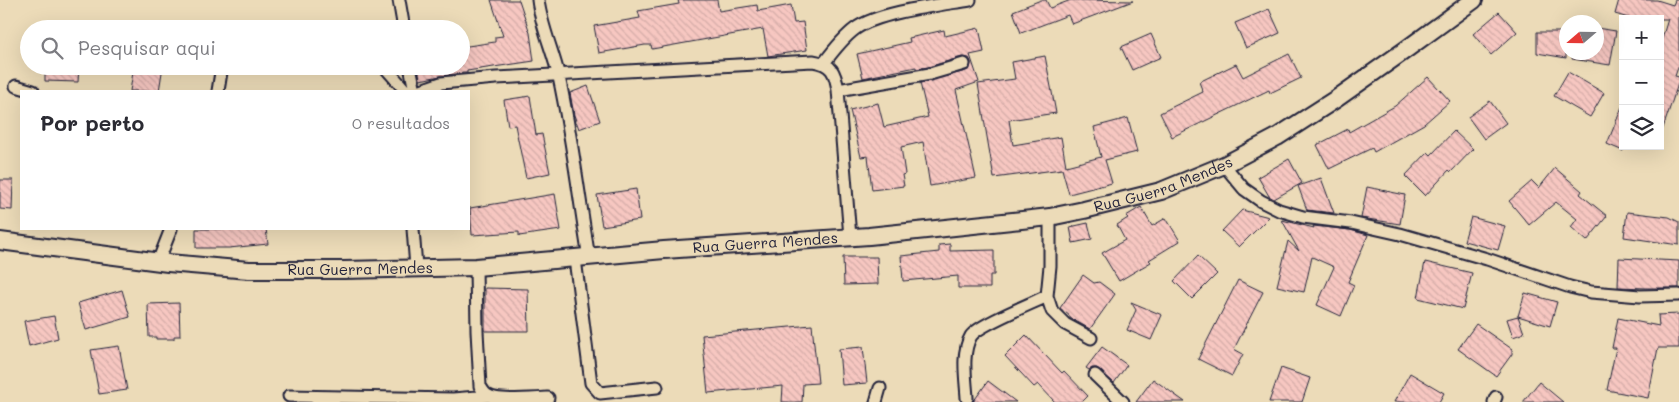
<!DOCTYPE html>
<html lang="pt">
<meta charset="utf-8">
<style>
:root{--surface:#fff;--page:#f2f2f3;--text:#2b2b33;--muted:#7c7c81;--line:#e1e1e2}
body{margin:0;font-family:Mali,sans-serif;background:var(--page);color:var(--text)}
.controls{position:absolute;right:15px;top:15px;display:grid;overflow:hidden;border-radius:0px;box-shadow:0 5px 20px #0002}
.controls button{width:45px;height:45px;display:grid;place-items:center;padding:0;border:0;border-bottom:1px solid var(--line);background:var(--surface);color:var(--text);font:25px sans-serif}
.compass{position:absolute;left:1559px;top:15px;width:45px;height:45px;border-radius:50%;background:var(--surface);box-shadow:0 5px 20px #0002;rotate:250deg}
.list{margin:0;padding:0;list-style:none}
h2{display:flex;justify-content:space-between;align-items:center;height:65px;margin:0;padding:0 20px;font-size:21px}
h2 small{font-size:16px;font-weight:400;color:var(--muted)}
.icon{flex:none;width:28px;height:28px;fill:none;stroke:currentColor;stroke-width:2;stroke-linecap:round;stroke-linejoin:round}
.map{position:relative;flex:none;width:1679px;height:402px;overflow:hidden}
.search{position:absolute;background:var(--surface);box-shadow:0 5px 20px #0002;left:20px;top:20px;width:450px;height:55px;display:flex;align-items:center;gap:12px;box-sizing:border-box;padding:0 18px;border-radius:28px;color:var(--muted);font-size:19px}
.panel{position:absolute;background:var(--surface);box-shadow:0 5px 20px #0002;left:20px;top:90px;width:450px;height:140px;border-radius:0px}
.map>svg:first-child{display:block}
.building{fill:url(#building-back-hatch);stroke:#22223b}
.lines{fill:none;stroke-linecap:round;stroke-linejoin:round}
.street-casing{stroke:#22223b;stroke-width:15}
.secondary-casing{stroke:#22223b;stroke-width:20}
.street{stroke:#ecdbb8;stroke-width:11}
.secondary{stroke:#ecdbb8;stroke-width:16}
.labels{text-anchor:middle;stroke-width:4.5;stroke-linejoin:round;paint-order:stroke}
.street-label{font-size:15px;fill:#22223b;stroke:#ecdbb8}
</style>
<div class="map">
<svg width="1679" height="402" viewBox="0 0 1679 402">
<defs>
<pattern id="building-back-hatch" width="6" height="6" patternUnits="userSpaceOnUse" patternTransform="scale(1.25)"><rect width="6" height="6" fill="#f7c7c1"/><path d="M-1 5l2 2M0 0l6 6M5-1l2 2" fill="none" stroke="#d3aba7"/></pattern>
</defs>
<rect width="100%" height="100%" fill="#ecdbb8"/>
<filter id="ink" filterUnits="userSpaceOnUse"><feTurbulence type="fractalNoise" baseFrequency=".02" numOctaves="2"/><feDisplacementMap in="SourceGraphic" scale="10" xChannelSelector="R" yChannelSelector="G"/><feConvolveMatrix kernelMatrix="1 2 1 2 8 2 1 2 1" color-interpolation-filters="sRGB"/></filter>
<g filter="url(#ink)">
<!-- building -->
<path class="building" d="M491 0H519L530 33 534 61 467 71V73H464L440 76 420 80 418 66H461V47L495 42V37L503 36Z
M678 0H717L719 11 757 5 758 11 791 5 794 23 803 22 807 50 768 56 763 29 652 49 651 45H645L599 53 594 26 640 18 638 11 679 4Z
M1041 0H1046L1050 8 1071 0 1133 1 1072 24 1068 15 1021 33 1013 11Z
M1619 0H1657L1673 5 1675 0H1679V65L1675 76 1679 77V81L1662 131H1660V45L1668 19H1632L1615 14Z
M1269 9 1280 33 1246 48 1235 23Z
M1499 12 1517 32 1491 55 1473 34Z
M979 28 984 52 970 55 979 82 956 90 976 178 930 186 923 142 901 147 905 174 902 175 904 186 872 190 868 156 861 157 850 110 878 103 884 127 928 117 920 83 966 71 970 69 971 62 969 58 962 57 928 67 916 69V67L863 78 857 54 910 42 909 38 944 30 945 36Z
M1596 28 1616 31 1610 65 1572 59 1573 52H1596Z
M1537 32H1566V58L1537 53Z
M1151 34 1161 57 1132 70 1121 47Z
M1289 54 1301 78 1270 93 1269 90 1172 137 1160 113 1203 92 1199 82 1236 64 1243 77Z
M1045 56 1056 113 1009 120 1013 145 1061 137 1066 166 1101 157 1094 127 1128 118 1137 152 1105 160 1112 183 1069 194 1062 169 994 178 978 84 1015 79 1012 62Z
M45 66H79L78 82 45 81Z
M134 66H163L159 91H130Z
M1568 72 1604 93 1590 117 1554 96Z
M1428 77 1450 101 1424 124 1374 152 1372 148 1329 169 1317 145 1348 129 1349 132 1395 106Z
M588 86 600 121 579 129 574 115 570 93Z
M530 96 536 135 542 134 550 173 526 178 515 125 508 126 504 100Z
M1490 101 1506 123 1484 139 1468 117Z
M1622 107H1623V151L1607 144Z
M1454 131 1473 149 1451 172 1449 170 1425 196 1405 176 1428 152 1431 155Z
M1289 159 1302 183 1274 199 1269 196 1258 177Z
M1555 168 1582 191 1580 194 1607 216 1587 241 1571 227 1577 219 1556 202 1529 225 1509 201 1532 181 1539 188Z
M1321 178 1334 213 1307 210 1298 186Z
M0 180H13L12 210 0 209Z
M1367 187 1405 195 1400 224 1361 218Z
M636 189 640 220 602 226 597 195Z
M555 194 561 230 519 236V232L472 235 470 208Z
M1141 207 1152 226 1166 218 1180 241 1149 260 1151 262 1119 281 1102 253 1125 240 1117 225 1128 218 1126 216Z
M1242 210 1269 217 1239 247 1222 231Z
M1627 212 1669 217 1679 222V245L1624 237Z
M1471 217 1505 226 1498 250 1464 241Z
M1282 220 1314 228 1313 226 1350 230 1368 235 1348 282 1354 285 1341 316 1317 305 1334 267 1312 257 1304 292 1277 286 1288 241 1299 251Z
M1088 223 1092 239 1073 243 1070 227Z
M196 229H266L268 244 229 248H196Z
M950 244V251L994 250V275H990V288H958V276L903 281 901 256 939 252V245Z
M1198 256 1217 274 1192 299 1174 281Z
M843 257H877L878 284 844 285Z
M1619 258 1679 261V288H1646L1618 287Z
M1425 262 1472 273 1463 309 1418 298Z
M1083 275 1094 283 1099 282 1115 294 1090 329 1070 318V316L1060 308Z
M1238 280 1263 292 1234 349 1243 354 1232 376 1198 359Z
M485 288 528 289 529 331H485Z
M122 290 130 317 86 330 78 303Z
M1525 293 1557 302 1550 326 1518 316Z
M1131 302 1162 315 1151 340 1127 330 1136 310Z
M179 303 180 336H174V339H156V337H149L148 304Z
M1679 314V348H1658L1648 398 1607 390 1616 348H1612L1618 318 1659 326 1658 315Z
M54 316 58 338 29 346 24 321Z
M1518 316 1524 333 1513 337 1507 319Z
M1476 324 1512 349V354L1496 376 1458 349Z
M812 325 818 383 803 384 802 402H782L783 386 708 393 702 335Z
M1026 335 1062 373 1064 371 1088 396 1082 402H1055L1038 384 1034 387 1005 356Z
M119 346 127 390 99 394 91 350Z
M863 347 867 383 842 385 839 349Z
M1102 347 1127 365 1114 383 1097 368H1092L1089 370 1086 368Z
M1281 368 1310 378 1302 402H1269Z
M1410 373 1444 393 1439 402H1394Z
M1153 379 1185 402H1136Z
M988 381 1016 402H973Z
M1539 382 1563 402H1523Z"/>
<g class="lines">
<defs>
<path id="street" d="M399 0 404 29
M538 0C541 26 553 51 559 77 572 137 579 197 589 258
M824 63C833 51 843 38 855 29 878 12 940 5 970 0
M384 66 406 91
M410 66 415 91
M16 86 33 91
M838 90 930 74 964 64
M218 91 222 66
M418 91 441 83 496 78 813 61C832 64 835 72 838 90L850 237
M1224 165 1244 189 1261 201 1279 210 1303 217 1351 223 1400 234 1487 259 1570 287 1591 292 1640 296 1679 295
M1050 217V266L1047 296 1052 311 1065 324 1091 338
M413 229 416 267
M575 259 591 383 600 393 657 387
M158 262 171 229
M476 267 477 331 480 386C482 389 484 393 487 395 498 402 535 399 548 398
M1095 375 1123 402
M289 396 453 399 489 396
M967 398C966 379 961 353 971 336 978 325 1033 303 1047 296
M876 402 880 388
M1494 402 1496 397"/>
<g id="secondary">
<path id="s1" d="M0 241 168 263 249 270H344L476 267 664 250 869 236 1050 217 1084 210 1161 191 1224 165 1277 137 1336 99 1404 51 1474 0"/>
</g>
</defs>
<!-- street casing -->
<use href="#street" class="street-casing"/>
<!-- secondary casing -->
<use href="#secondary" class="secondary-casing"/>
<!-- street -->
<use href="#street" class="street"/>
<!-- secondary -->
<use href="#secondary" class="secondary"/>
</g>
</g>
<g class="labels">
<!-- street labels -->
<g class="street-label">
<text dy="5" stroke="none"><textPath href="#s1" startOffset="1172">Rua Guerra Mendes</textPath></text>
<text dy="5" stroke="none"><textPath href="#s1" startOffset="768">Rua Guerra Mendes</textPath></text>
<text dy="5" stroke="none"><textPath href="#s1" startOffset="362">Rua Guerra Mendes</textPath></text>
</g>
</g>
</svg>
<div class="controls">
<button>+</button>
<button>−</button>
<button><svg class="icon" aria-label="layers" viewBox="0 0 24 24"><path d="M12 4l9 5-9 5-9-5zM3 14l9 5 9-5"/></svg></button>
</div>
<svg class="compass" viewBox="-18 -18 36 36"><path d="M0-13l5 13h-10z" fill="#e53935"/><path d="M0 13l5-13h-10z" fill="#7c7c81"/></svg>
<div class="search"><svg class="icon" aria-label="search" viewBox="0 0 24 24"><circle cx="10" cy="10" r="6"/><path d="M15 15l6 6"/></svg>Pesquisar aqui</div>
<section class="panel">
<h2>Por perto<small>0 resultados</small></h2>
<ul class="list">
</ul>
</section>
</div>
